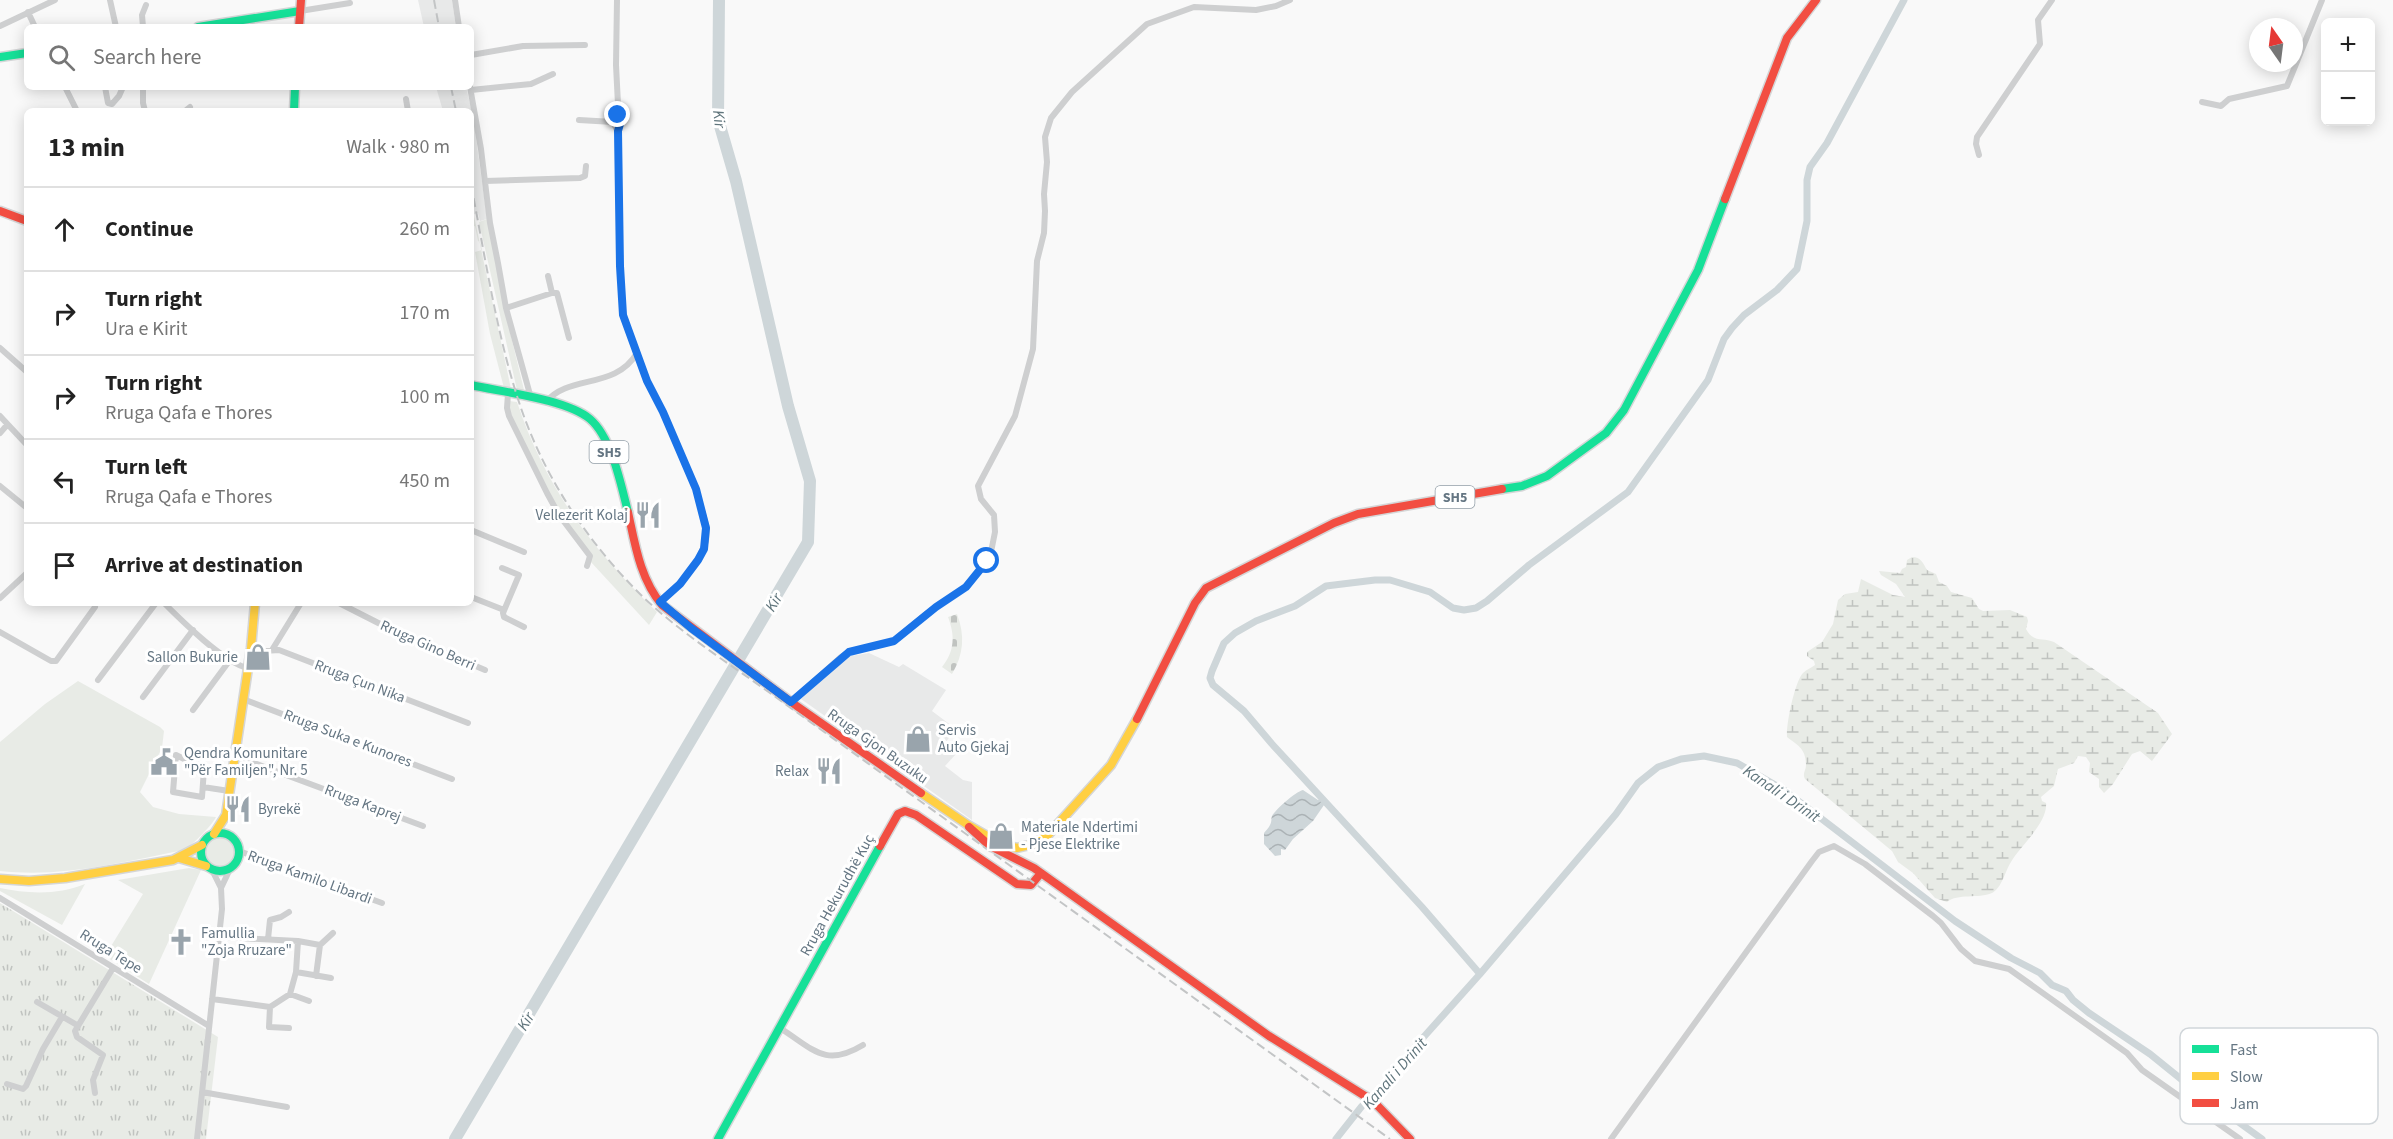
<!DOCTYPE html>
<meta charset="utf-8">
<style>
:root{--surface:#fff;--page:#f6f6f6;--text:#222;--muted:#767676;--line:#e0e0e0}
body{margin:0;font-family:"Source Sans 3",sans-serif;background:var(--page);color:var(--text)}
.controls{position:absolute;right:18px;top:18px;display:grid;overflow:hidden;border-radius:9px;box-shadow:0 3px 15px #0003}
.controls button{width:54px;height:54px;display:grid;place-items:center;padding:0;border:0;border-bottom:2px solid var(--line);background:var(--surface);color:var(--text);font:30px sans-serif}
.compass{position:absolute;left:2249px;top:18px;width:54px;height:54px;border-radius:50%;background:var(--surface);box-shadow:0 3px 15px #0003;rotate:346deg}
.stop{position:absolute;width:18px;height:18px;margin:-14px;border:4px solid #1a73e8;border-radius:50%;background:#fff}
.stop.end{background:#1a73e8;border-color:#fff;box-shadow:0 2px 6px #0008}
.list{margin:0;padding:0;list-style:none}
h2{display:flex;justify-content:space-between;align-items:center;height:78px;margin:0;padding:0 24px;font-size:26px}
h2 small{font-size:20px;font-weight:400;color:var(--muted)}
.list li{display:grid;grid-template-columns:39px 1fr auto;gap:18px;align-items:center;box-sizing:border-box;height:84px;padding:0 24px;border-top:2px solid var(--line)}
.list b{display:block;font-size:22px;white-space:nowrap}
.list p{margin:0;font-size:20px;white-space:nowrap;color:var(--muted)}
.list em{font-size:20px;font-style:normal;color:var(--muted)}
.icon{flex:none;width:33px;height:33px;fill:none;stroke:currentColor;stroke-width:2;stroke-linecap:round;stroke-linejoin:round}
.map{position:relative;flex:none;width:2393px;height:1139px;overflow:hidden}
.search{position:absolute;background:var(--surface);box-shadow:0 3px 15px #0003;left:24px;top:24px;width:450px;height:66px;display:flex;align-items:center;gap:15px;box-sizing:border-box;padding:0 21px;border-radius:9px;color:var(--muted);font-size:22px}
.panel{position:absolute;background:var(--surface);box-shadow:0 3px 15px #0003;left:24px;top:108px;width:450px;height:498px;border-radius:9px}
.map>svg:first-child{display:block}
.built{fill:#e8e9e9}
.grass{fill:#e8ebe6}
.wetland{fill:url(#wetland-marsh)}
.cemetery{fill:url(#cemetery-stones)}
.park{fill:url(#park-tufts)}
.water{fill:url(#water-waves)}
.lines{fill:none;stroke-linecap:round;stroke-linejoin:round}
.canal{stroke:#ced6d9;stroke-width:7}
.river{stroke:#ced6d9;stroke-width:12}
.fast-casing{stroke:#d5d6d7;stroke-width:11}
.slow-casing{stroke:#d5d6d7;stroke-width:11}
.jam-casing{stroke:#d5d6d7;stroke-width:11}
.street{stroke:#cecfd0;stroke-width:6}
.fast{stroke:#16e098;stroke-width:8}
.slow{stroke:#ffcf43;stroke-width:8}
.jam{stroke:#f24e42;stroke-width:8}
.rail{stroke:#c3c5c6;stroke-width:2;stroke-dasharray:9 4.5;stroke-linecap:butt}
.route{stroke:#1a73e8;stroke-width:8}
.labels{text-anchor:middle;stroke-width:6;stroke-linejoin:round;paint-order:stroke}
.shield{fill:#fff;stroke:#939fa8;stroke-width:1.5}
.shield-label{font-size:14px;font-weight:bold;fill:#657683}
.poi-label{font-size:15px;fill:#657683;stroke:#fff;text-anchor:start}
.street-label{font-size:15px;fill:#657683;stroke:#fff}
.water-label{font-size:16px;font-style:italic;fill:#60757c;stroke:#fff}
.key{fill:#fff;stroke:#d1d6da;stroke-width:1.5}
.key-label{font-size:16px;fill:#657683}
</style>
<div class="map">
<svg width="2393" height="1139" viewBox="0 0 2393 1139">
<defs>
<pattern id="wetland-marsh" width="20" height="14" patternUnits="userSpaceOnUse" patternTransform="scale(1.5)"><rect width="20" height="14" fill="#e8ebe6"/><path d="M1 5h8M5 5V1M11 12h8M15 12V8" fill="none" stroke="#c0c3c0"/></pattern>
<pattern id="cemetery-stones" width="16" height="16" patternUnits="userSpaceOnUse" patternTransform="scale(1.5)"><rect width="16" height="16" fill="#e8ebe6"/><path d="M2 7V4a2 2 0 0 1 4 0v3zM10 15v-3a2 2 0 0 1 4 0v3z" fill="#c0c3c0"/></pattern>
<pattern id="park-tufts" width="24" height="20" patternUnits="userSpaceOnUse" patternTransform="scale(1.5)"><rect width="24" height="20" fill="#e8ebe6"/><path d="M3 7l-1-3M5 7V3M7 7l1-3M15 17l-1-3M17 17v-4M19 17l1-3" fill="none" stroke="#c0c3c0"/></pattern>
<pattern id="water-waves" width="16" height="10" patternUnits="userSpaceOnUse" patternTransform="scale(1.5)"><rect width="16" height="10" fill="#ced6d9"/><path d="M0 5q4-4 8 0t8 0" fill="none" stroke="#abb2b5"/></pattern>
</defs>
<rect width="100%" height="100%" fill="#f9f9f9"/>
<!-- built -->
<path class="built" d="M418 0H452L456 27H424Z
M436 87H466L473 115 487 219 480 221 478 213 472 215 471 212V111H443Z
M869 653 899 667 903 664 946 690 932 711 956 729 944 744 956 754 945 766 963 780 972 782V820L801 699 845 657Z"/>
<!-- grass -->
<path class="grass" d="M472 215 474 216 511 389 504 388 490 334 475 252 482 250 480 242 478 241 475 226 471 227Z
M487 219 507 320 524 390H517L479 222Z
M509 401 517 402C546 489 592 549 657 612L649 625 590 561 559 511 510 414Z
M78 681 160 727 164 731 162 748 140 792 153 807 179 814 216 817C213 824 191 847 184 850 124 862 62 878 0 871V742L45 704Z
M204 852a15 15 0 1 1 30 0a15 15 0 1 1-30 0Z
M189 868 201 870 149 984 105 956 143 894 118 880Z
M85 884 62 925 0 891V888C28 894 59 895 85 884Z"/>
<!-- wetland -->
<path class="wetland" d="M1912 557C1921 557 1923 563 1927 570L1936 574 1939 582 1947 586 1951 592 1972 598 1979 609 1983 611 2010 610 2027 617 2028 621 2026 629C2033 643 2043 637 2054 642L2158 713 2172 734 2152 761 2140 751 2132 754 2113 784 2104 793 2099 787V779L2089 772 2090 763 2086 757 2078 756 2074 763 2058 769 2054 786 2041 797 2042 801 2046 803C2048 823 2020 846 2011 862 2005 871 2002 888 1992 893 1978 899 1958 893 1947 902L1935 898 1913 873 1898 862 1892 851 1805 779C1802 773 1806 771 1806 765 1806 748 1797 745 1787 737 1786 724 1795 681 1803 673 1807 669 1811 668 1815 665L1814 661 1807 656V652L1822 642 1833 624 1838 600 1845 594 1858 592 1861 579 1893 595 1905 597 1896 584 1881 575 1879 571 1900 573 1902 569 1906 567 1907 560Z"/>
<!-- cemetery -->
<path class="cemetery" d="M957 614C965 635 964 654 952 674L942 667C955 651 955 635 948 617Z"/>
<!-- park -->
<path class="park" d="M0 903 218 1037 206 1139H0Z"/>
<!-- water -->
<path class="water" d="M1303 790 1318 800 1323 798 1324 805 1313 821 1293 839 1285 850 1281 849V855L1275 856 1264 844V833C1266 830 1269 828 1270 825 1272 822 1271 818 1272 816 1276 809 1295 792 1303 790Z"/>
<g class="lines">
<!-- canal -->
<path class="canal" d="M1480 974 1422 907 1272 744 1244 711 1213 685 1210 678 1212 671 1224 643 1235 633 1256 621 1295 606 1326 586 1375 580H1390L1430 592 1453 608 1464 610 1476 608 1487 601 1529 565 1628 492 1708 380 1724 339 1732 328 1744 315 1777 290 1797 269 1807 221V180L1810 167 1827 143 1904 0
M1336 1139 1362 1106 1382 1088 1421 1040 1480 974 1616 814 1638 783 1658 767 1681 759 1704 756 1737 763 1784 790 1955 921 2011 958 2040 973 2052 985 2066 991 2073 1000 2089 1013 2150 1054 2197 1092 2262 1139"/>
<!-- river -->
<path class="river" d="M455 1139 808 542 810 481 788 406 736 181 718 119 719 0"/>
<defs>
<path id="fast" d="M198 27 300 11
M0 57 27 53
M294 111 295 87
M471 385C502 392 566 399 590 419 612 438 621 485 628 512
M1502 489 1522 486 1547 476 1606 433 1624 410 1698 270 1725 199
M201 852a19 19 0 1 1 38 0a19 19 0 1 1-38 0Z
M718 1139 880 846"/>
<path id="slow" d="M921 793 968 825 1001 844 1017 848 1034 844 1048 835 1111 765 1137 719
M214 834 226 815 251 648 255 603
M179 858 206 866
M0 879 29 881 65 878 173 860 202 845"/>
<path id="jam" d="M299 27 301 0
M1725 199 1787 38 1816 0
M0 211 27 221
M628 512C635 544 640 579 662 605L791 702 921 793
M1137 719 1195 603 1206 588 1334 523 1358 514 1502 489
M969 827 990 846 1034 868 1269 1036 1373 1101 1410 1139
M880 846 898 814 905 811 916 815 1017 884 1031 885 1041 873"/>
</defs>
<!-- fast casing -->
<use href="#fast" class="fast-casing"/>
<!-- slow casing -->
<use href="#slow" class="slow-casing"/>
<!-- jam casing -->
<use href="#jam" class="jam-casing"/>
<!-- street -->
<path class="street" d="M110 0 116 27
M455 0 459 27
M617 0 616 65 619 124 618 131 620 266 623 315 647 381 663 412 696 489 707 528 706 541 698 560 680 584 660 602
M300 11 350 3
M28 12 35 27
M0 26 55 0
M143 27 142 15 146 5
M471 55 523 46 585 45
M65 87 77 111
M105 87 108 103 112 104 119 96 123 87
M143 87V103L145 111
M470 87 481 149 490 223 498 263 506 308 531 398
M471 90 531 84 553 74
M406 99 408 111
M2202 102 2221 106 2229 99 2287 86 2322 0
M185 111 190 107
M579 120 613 122 617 130
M1979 155 1976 144 1977 137 2040 44 2038 20 2052 0
M485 181 580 178 585 176 586 166
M548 276 552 293H557L569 338
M506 308 552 293
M0 348 27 372
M508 394 507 408 509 416 547 493 559 515 590 556 587 566
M546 402C569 374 615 390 637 353
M0 416 27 445
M0 433 7 425
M0 486 27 508
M471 530 524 552
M502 568 519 575 503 613 504 617 524 627
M471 597 504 610
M0 598 27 573
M164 603C182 621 224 663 248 668
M339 603 396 632 485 670
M0 632 51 661H56L95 607
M251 648 264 651 279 650 468 723
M272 650 301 603
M98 680 156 603
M143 697 193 630
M243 699 452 779
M791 702 841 657 849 652 894 641 926 614 966 587 980 571 991 552 995 532 994 515 981 499 978 486 1015 416 1033 349 1037 261 1044 233 1045 211 1044 194 1047 162 1045 137 1051 118 1072 92 1147 24 1194 7 1256 10 1276 6 1290 0
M193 710 230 660
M176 755 204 769 202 797 173 792Z
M235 756 423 826
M203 787 229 791
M239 851 382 903
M212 870 221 888
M0 898 209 1026
M268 939 270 920 281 917 289 912
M298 941 320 945 316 976
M320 945 333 933
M296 972 331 978
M290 994 309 1001
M212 999 270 1007 290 994 296 972 298 941 219 937
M37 1002 77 1025
M270 1007 269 1027 289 1028
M780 1028C813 1049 825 1068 863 1045
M7 1084 23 1089 26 1086 43 1049 62 1017
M202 1092 287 1107
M95 1093 93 1080 103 1055 77 1037 75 1031 113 968
M197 1139 222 909 221 888 230 869
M1611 1139 1812 861 1819 852 1834 846 1865 864 1933 916 1941 923 1961 949 1975 961 2009 969 2127 1053 2142 1070 2240 1139"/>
<!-- fast -->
<use href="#fast" class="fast"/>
<!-- slow -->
<use href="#slow" class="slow"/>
<!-- jam -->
<use href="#jam" class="jam"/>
<!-- rail -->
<path class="rail" d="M434 0 439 27
M451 87 456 111
M471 185C486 260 497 339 522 411 546 479 586 539 636 590 673 628 727 662 770 693L1390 1139"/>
</g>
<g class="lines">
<!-- route -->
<path class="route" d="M618 115 620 124 618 131 620 266 623 315 647 381 663 412 696 489 706 528 704 549 698 560 680 584 660 602 691 628 791 702 849 652 894 641 936 607 966 587 987 561"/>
</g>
<!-- icons -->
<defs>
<symbol id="restaurant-bare" viewBox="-9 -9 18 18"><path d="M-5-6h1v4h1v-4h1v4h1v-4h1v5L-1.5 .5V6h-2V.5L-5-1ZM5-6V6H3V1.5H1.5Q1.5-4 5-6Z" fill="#99a4ac" stroke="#fff" stroke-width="2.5" paint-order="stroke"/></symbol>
<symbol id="shop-bare" viewBox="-9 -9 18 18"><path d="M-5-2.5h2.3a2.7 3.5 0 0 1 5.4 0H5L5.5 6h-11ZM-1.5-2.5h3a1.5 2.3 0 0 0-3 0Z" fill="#99a4ac" stroke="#fff" stroke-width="2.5" paint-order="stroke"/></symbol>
<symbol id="civic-bare" viewBox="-9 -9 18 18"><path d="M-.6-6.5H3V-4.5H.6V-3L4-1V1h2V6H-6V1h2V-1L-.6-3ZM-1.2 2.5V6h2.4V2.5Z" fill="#99a4ac" stroke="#fff" stroke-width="2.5" paint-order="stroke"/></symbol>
<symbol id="church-bare" viewBox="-9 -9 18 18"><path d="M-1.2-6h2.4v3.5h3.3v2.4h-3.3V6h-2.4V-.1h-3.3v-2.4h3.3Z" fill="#99a4ac" stroke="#fff" stroke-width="2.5" paint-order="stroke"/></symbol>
</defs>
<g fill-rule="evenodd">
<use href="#restaurant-bare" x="629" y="496" width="38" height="38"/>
<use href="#shop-bare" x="239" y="638" width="38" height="38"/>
<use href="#shop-bare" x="899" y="720" width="38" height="38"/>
<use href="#civic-bare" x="145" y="743" width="38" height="38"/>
<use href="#restaurant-bare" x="810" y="752" width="38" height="38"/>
<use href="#restaurant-bare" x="219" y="790" width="38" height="38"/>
<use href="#shop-bare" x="982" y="817" width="38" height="38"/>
<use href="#church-bare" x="162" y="923" width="38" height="38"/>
</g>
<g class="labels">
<!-- shield labels -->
<g class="shield">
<rect x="589.5" y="441" width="39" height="22" rx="4.5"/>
<rect x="1435.5" y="486" width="39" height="22" rx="4.5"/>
</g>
<g class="shield-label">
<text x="609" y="457">SH5</text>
<text x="1455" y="502">SH5</text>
</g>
<!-- poi labels -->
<g class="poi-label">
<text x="628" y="520" text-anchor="end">Vellezerit Kolaj</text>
<text x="238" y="662" text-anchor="end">Sallon Bukurie</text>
<text x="938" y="735">Servis<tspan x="938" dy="17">Auto Gjekaj</tspan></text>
<text x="184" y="758">Qendra Komunitare<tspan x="184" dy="17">"Për Familjen", Nr. 5</tspan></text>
<text x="809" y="776" text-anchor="end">Relax</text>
<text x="258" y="814">Byrekë</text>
<text x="1021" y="832">Materiale Ndertimi<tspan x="1021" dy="17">- Pjese Elektrike</tspan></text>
<text x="201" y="938">Famullia<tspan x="201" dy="17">"Zoja Rruzare"</tspan></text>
</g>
<!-- street labels -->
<g class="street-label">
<text transform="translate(428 645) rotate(24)" y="5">Rruga Gino Berri</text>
<text transform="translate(360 681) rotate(21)" y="5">Rruga Çun Nika</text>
<text transform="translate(348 738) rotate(21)" y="5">Rruga Suka e Kunores</text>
<text transform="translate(878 746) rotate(35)" y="5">Rruga Gjon Buzuku</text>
<text transform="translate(363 803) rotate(21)" y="5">Rruga Kaprej</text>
<text transform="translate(310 877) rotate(20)" y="5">Rruga Kamilo Libardi</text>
<text transform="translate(837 895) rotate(-61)" y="5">Rruga Hekurudhë Kuç</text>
<text transform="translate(111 951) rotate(32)" y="5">Rruga Tepe</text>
</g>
<!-- water labels -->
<g class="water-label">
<text transform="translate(720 119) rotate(83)" y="6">Kir</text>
<text transform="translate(773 602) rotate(-59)" y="6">Kir</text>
<text transform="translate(1782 793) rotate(34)" y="6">Kanali i Drinit</text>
<text transform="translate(525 1021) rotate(-59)" y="6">Kir</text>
<text transform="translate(1394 1073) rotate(-49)" y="6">Kanali i Drinit</text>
</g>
</g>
<!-- legend -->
<rect x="2180" y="1028" width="198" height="96" rx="9" class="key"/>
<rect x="2192" y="1045" width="27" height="8" fill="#16e098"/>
<rect x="2192" y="1072" width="27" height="8" fill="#ffcf43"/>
<rect x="2192" y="1099" width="27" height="8" fill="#f24e42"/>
<g class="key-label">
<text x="2230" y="1055">Fast</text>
<text x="2230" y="1082">Slow</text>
<text x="2230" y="1109">Jam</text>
</g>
</svg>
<div class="controls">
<button>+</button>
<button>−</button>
</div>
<svg class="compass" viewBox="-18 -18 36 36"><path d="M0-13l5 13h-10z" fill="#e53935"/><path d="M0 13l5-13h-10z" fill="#767676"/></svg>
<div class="stop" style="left:987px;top:561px"></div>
<div class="stop end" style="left:618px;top:115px"></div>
<div class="search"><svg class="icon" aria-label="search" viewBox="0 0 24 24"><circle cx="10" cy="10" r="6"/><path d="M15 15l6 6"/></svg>Search here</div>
<section class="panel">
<h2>13 min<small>Walk · 980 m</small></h2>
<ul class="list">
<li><svg class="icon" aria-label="ahead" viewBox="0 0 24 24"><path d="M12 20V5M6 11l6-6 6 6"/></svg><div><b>Continue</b></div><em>260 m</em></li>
<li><svg class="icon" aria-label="right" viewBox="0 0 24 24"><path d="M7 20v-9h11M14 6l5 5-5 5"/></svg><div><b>Turn right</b><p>Ura e Kirit</p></div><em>170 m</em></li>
<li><svg class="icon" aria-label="right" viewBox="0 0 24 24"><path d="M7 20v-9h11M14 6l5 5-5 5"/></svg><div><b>Turn right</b><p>Rruga Qafa e Thores</p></div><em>100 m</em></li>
<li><svg class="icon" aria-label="left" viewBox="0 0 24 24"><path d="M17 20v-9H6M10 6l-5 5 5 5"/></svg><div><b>Turn left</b><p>Rruga Qafa e Thores</p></div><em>450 m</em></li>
<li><svg class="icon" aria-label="arrive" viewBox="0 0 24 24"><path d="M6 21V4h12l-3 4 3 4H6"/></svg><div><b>Arrive at destination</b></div></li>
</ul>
</section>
</div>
